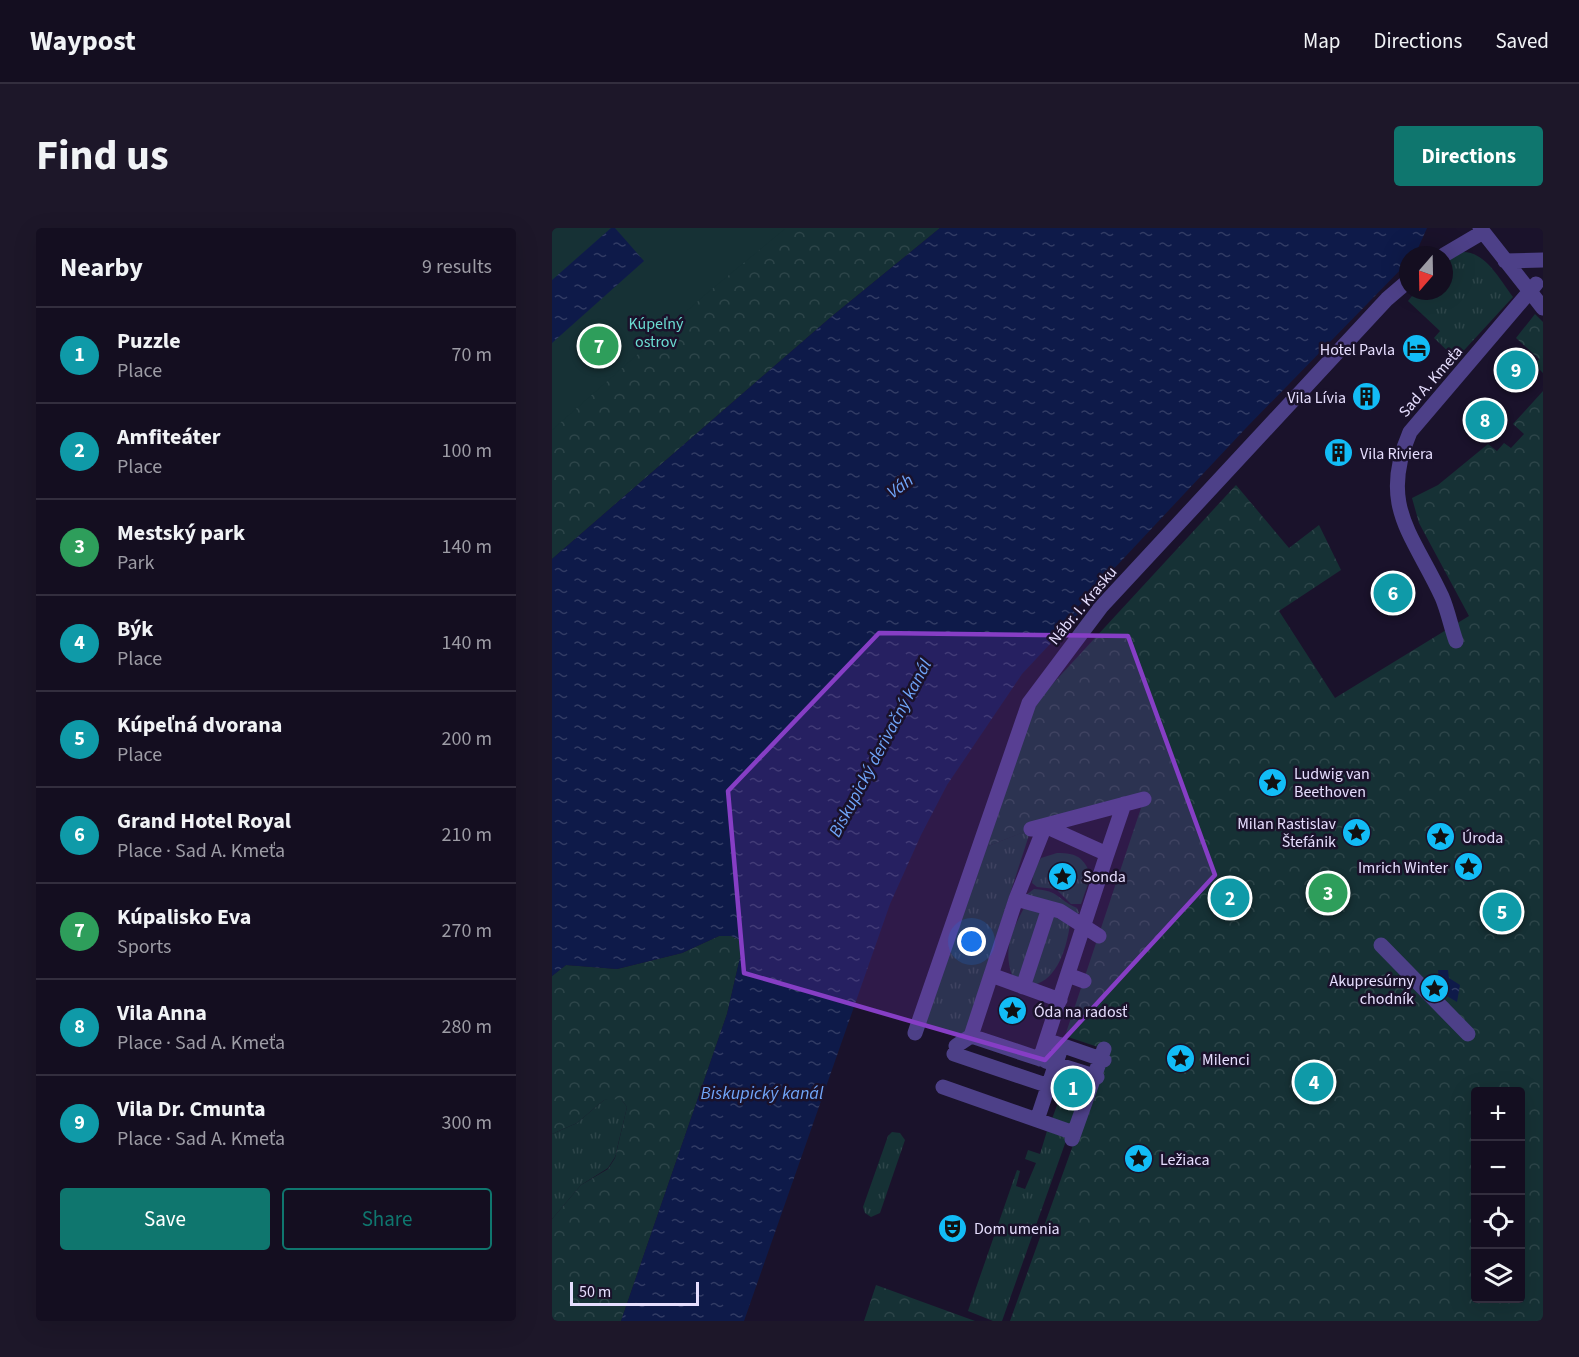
<!DOCTYPE html>
<meta charset="utf-8">
<style>
:root{--surface:#140e20;--page:#1d1729;--text:#f1f3f6;--muted:#9d9ca5;--line:#332e3e;--accent:#0f766e}
body{margin:0;font-family:"Source Sans 3",sans-serif;background:var(--page);color:var(--text)}
.controls{position:absolute;right:18px;bottom:18px;display:grid;overflow:hidden;border-radius:6px;box-shadow:0 6px 24px #0002}
.controls button{width:54px;height:54px;display:grid;place-items:center;padding:0;border:0;border-bottom:2px solid var(--line);background:var(--surface);color:var(--text);font:30px sans-serif}
.compass{position:absolute;left:847px;top:18px;width:54px;height:54px;border-radius:50%;background:var(--surface);box-shadow:0 6px 24px #0002;rotate:200deg}
.scale{position:absolute;left:18px;bottom:15px;width:129px;box-sizing:border-box;padding-left:6px;border:3px solid #e6defe;border-top:0;font-size:16px;line-height:21px;white-space:nowrap;color:#e6defe;-webkit-text-stroke:4px #1a122b;paint-order:stroke}
.you{position:absolute;left:420px;top:714px;width:21px;height:21px;margin:-15px;border:4px solid #fff;border-radius:50%;background:#1a73e8;box-shadow:0 0 0 9px #1a73e833}
.badge{display:grid;place-items:center;width:39px;height:39px;border-radius:50%;background:var(--accent);color:#fff;font-size:20px;font-weight:700}
.pin{position:absolute;translate:-50% -50%;border:3px solid #fff;box-shadow:0 2px 6px #0006}
.list{margin:0;padding:0;list-style:none}
h2{display:flex;justify-content:space-between;align-items:center;height:78px;margin:0;padding:0 24px;font-size:26px}
h2 small{font-size:20px;font-weight:400;color:var(--muted)}
.list li{display:grid;grid-template-columns:39px 1fr auto;gap:18px;align-items:center;box-sizing:border-box;height:96px;padding:0 24px;border-top:2px solid var(--line)}
.list b{display:block;font-size:22px;white-space:nowrap}
.list p{margin:0;font-size:20px;white-space:nowrap;color:var(--muted)}
.list em{font-size:20px;font-style:normal;color:var(--muted)}
.actions{display:flex;gap:12px;padding:18px 24px}
.actions a{flex:1;padding:14px 0;border:2px solid var(--accent);border-radius:6px;text-align:center;font-size:21px;color:var(--accent)}
.actions .main{background:var(--accent);color:#fff}
.icon{flex:none;width:33px;height:33px;fill:none;stroke:currentColor;stroke-width:2;stroke-linecap:round;stroke-linejoin:round}
.map{position:relative;flex:none;width:991px;height:1093px;overflow:hidden;border-radius:6px}
header{display:flex;align-items:center;gap:36px;box-sizing:border-box;height:84px;padding:0 30px;background:var(--surface);border-bottom:2px solid var(--line)}
header strong{font-size:28px}
nav{display:flex;gap:33px;margin-inline-start:auto;font-size:21px}
.intro{display:flex;align-items:center;justify-content:space-between;box-sizing:border-box;height:144px;padding:0 36px}
h1{margin:0;font-size:42px}
.button{padding:15px 27px;border-radius:6px;background:var(--accent);color:#fff;font-size:21px;font-weight:700}
main{display:flex;gap:36px;padding:0 36px}
aside{flex:1;background:var(--surface);border-radius:6px;box-shadow:0 6px 24px #0002}
.map>svg:first-child{display:block}
.grass{fill:url(#grass-tufts)}
.forest{fill:url(#forest-crowns);fill-rule:evenodd}
.pitch{fill:#163135}
.water{fill:url(#water-ripples)}
.lines{fill:none;stroke-linecap:round;stroke-linejoin:round}
.street{stroke:#4d4088;stroke-width:15}
.marked{fill:#863ec5;fill-opacity:0.2;stroke:#863ec5;stroke-width:4.5;stroke-linejoin:round}
.labels{text-anchor:middle;stroke-width:5;stroke-linejoin:round;paint-order:stroke}
.park-label{font-size:16px;fill:#6bddd2;stroke:#1a122b}
.poi-label{font-size:16px;fill:#e6defe;stroke:#1a122b;text-anchor:start}
.street-label{font-size:16px;fill:#e6defe;stroke:#1a122b}
.water-label{font-size:18px;font-style:italic;fill:#70a5f9;stroke:#1a122b}
</style>
<header>
<strong>Waypost</strong>
<nav><a>Map</a><a>Directions</a><a>Saved</a></nav>
</header>
<div class="intro"><h1>Find us</h1><a class="button">Directions</a></div>
<main>
<aside>
<h2>Nearby<small>9 results</small></h2>
<ul class="list">
<li><span class="badge" style="background:#0f9aa8">1</span><div><b>Puzzle</b><p>Place</p></div><em>70 m</em></li>
<li><span class="badge" style="background:#0f9aa8">2</span><div><b>Amfiteáter</b><p>Place</p></div><em>100 m</em></li>
<li><span class="badge" style="background:#2e9e5b">3</span><div><b>Mestský park</b><p>Park</p></div><em>140 m</em></li>
<li><span class="badge" style="background:#0f9aa8">4</span><div><b>Býk</b><p>Place</p></div><em>140 m</em></li>
<li><span class="badge" style="background:#0f9aa8">5</span><div><b>Kúpeľná dvorana</b><p>Place</p></div><em>200 m</em></li>
<li><span class="badge" style="background:#0f9aa8">6</span><div><b>Grand Hotel Royal</b><p>Place · Sad A. Kmeťa</p></div><em>210 m</em></li>
<li><span class="badge" style="background:#2e9e5b">7</span><div><b>Kúpalisko Eva</b><p>Sports</p></div><em>270 m</em></li>
<li><span class="badge" style="background:#0f9aa8">8</span><div><b>Vila Anna</b><p>Place · Sad A. Kmeťa</p></div><em>280 m</em></li>
<li><span class="badge" style="background:#0f9aa8">9</span><div><b>Vila Dr. Cmunta</b><p>Place · Sad A. Kmeťa</p></div><em>300 m</em></li>
</ul>
<div class="actions"><a class="main">Save</a><a>Share</a></div>
</aside>
<div class="map">
<svg width="991" height="1093" viewBox="0 0 991 1093">
<defs>
<pattern id="grass-tufts" width="24" height="20" patternUnits="userSpaceOnUse" patternTransform="scale(1.5)"><rect width="24" height="20" fill="#163135"/><path d="M3 7l-1-3M5 7V3M7 7l1-3M15 17l-1-3M17 17v-4M19 17l1-3" fill="none" stroke="#2d4549"/></pattern>
<pattern id="forest-crowns" width="20" height="18" patternUnits="userSpaceOnUse" patternTransform="scale(1.5)"><rect width="20" height="18" fill="#163135"/><path d="M2 6a3 3 0 1 1 6 0M12 15a3 3 0 1 1 6 0" fill="none" stroke="#2d4549"/></pattern>
<pattern id="water-ripples" width="26" height="14" patternUnits="userSpaceOnUse" patternTransform="scale(1.5)"><rect width="26" height="14" fill="#0e1a49"/><path d="M2 4q2-2 4 0t4 0M15 11q2-2 4 0t4 0" fill="none" stroke="#313b64"/></pattern>
</defs>
<rect width="100%" height="100%" fill="#1a122b"/>
<!-- grass -->
<path class="grass" d="M911 24C934 24 948 52 961 69L904 131 882 110 888 103 856 73 864 63H892V34Z
M479 601 411 811 366 796 426 622Z
M505 625C525 625 531 629 539 647L529 676H519L504 661 485 659 480 655 482 642 489 630Z
M482 661C509 663 504 671 525 680L527 685 522 688 474 667Z
M472 680 490 684 467 750 460 747C451 723 460 702 472 680Z
M501 688 518 696C515 718 506 752 481 757L477 748Z
M517 844 536 850 519 898 500 891Z
M60 870 69 871 75 879 63 929 56 940 29 957 0 991V906L25 895 52 872Z
M495 903 515 910 450 1093H441L416 1083 465 942 468 943 464 958 473 961 484 935 473 931 476 922 488 926Z
M340 904 348 905 353 912 328 985 319 989 313 985 311 979 336 908Z"/>
<!-- forest -->
<path class="forest" d="M0 0H388L279 89 0 331Z
M983 86 991 94V145L983 137 987 131 964 110Z
M991 163V1093H458L544 853 552 821 513 808 592 571 480 601 426 622 483 475 684 257 737 320 767 297 789 342 727 383 783 470 917 388 867 295 860 270 886 257 936 216 945 223 952 215 959 220 972 206 961 196ZM924 864H969V1070H924Z
M167 708H179L188 712 190 721 175 786 69 1093H0V991L29 957 56 941 63 930 75 879 69 871 52 872 25 895 0 906V748L14 737 65 741 130 725Z
M324 1057 423 1093H312Z"/>
<!-- pitch -->
<path class="pitch" d="M0 0H234L154 66 0 202Z"/>
<!-- water -->
<path class="water" d="M59 0H63L92 33 0 115V52Z
M388 0H875L863 27H856V34L694 200 526 379 527 385 470 446 395 557 369 607 338 676 192 1093H69L175 786 190 721 188 712 179 708H167L130 725 65 741 14 737 0 748V331L279 89Z
M886 742H896L897 750 908 757 905 774 888 764Z"/>
<g class="lines">
<!-- street -->
<path class="street" d="M928 0 991 80
M892 27 931 4
M953 33 991 32
M904 413C899 399 896 383 890 369 861 306 826 278 858 204L984 56
M479 601 592 571
M555 626 572 576
M464 671 508 683 547 708
M829 717 916 806
M439 747 508 772
M516 747 532 753
M471 759 497 680
M363 805 477 475 549 379 835 71 856 53
M503 815 552 832
M404 818 419 808 464 671 493 598 555 626 488 831 419 808
M402 826 497 858
M494 833 545 849
M391 859 522 905
M485 892 510 817
M520 911 552 821"/>
</g>
<!-- marked area -->
<path class="marked" d="M327 405 576 408 663 647 493 832 192 745 176 563Z"/>
<!-- icons -->
<defs>
<symbol id="hotel-disc" viewBox="-11 -11 22 22"><circle r="9.5" fill="#12bcf6" stroke="#1a122b"/><path d="M-6-4.5h1.5V1H6V5H4.5V3h-9V5H-6ZM-4 0a1.8 1.8 0 1 1 3.6 0ZM.5 0V-2.5h3Q6-2.5 6 0Z" fill="#111"/></symbol>
<symbol id="building-disc" viewBox="-11 -11 22 22"><circle r="9.5" fill="#12bcf6" stroke="#1a122b"/><path d="M-4-6H4V6H1V3H-1V6H-4ZM-2.5-4.3h1.7v1.8h-1.7ZM.8-4.3h1.7v1.8H.8ZM-2.5-1h1.7V.8h-1.7ZM.8-1h1.7V.8H.8Z" fill="#111"/></symbol>
<symbol id="sight-disc" viewBox="-11 -11 22 22"><circle r="9.5" fill="#12bcf6" stroke="#1a122b"/><path d="M0-6L1.8-2.2L6-1.7L2.9 1.2L3.7 5.4L0 3.3L-3.7 5.4L-2.9 1.2L-6-1.7L-1.8-2.2Z" fill="#111"/></symbol>
<symbol id="theatre-disc" viewBox="-11 -11 22 22"><circle r="9.5" fill="#12bcf6" stroke="#1a122b"/><path d="M-5-5.5Q0-4 5-5.5V0Q5 5 0 6Q-5 5-5 0ZM-3.3-2.5H-1v1.5H-3.3ZM1-2.5H3.3v1.5H1ZM-2.8 1Q0 5.5 2.8 1Z" fill="#111"/></symbol>
</defs>
<g fill-rule="evenodd">
<use href="#hotel-disc" x="848" y="104" width="33" height="33"/>
<use href="#building-disc" x="798" y="152" width="33" height="33"/>
<use href="#building-disc" x="770" y="208" width="33" height="33"/>
<use href="#sight-disc" x="704" y="538" width="33" height="33"/>
<use href="#sight-disc" x="788" y="588" width="33" height="33"/>
<use href="#sight-disc" x="872" y="592" width="33" height="33"/>
<use href="#sight-disc" x="900" y="622" width="33" height="33"/>
<use href="#sight-disc" x="494" y="632" width="33" height="33"/>
<use href="#sight-disc" x="866" y="744" width="33" height="33"/>
<use href="#sight-disc" x="444" y="766" width="33" height="33"/>
<use href="#sight-disc" x="612" y="814" width="33" height="33"/>
<use href="#sight-disc" x="570" y="914" width="33" height="33"/>
<use href="#theatre-disc" x="384" y="984" width="33" height="33"/>
</g>
<g class="labels">
<!-- park labels -->
<g class="park-label">
<text x="104" y="101">Kúpeľný<tspan x="104" dy="18">ostrov</tspan></text>
</g>
<!-- poi labels -->
<g class="poi-label">
<text x="843" y="127" text-anchor="end">Hotel Pavla</text>
<text x="794" y="175" text-anchor="end">Vila Lívia</text>
<text x="808" y="231">Vila Riviera</text>
<text x="742" y="551">Ludwig van<tspan x="742" dy="18">Beethoven</tspan></text>
<text x="784" y="601" text-anchor="end">Milan Rastislav<tspan x="784" dy="18">Štefánik</tspan></text>
<text x="910" y="615">Úroda</text>
<text x="896" y="645" text-anchor="end">Imrich Winter</text>
<text x="531" y="654">Sonda</text>
<text x="862" y="758" text-anchor="end">Akupresúrny<tspan x="862" dy="18">chodník</tspan></text>
<text x="482" y="789">Óda na radosť</text>
<text x="650" y="837">Milenci</text>
<text x="608" y="937">Ležiaca</text>
<text x="422" y="1006">Dom umenia</text>
</g>
<!-- street labels -->
<g class="street-label">
<text transform="translate(878 153) rotate(-49)" y="6">Sad A. Kmeťa</text>
<text transform="translate(530 377) rotate(-50)" y="6">Nábr. I. Krasku</text>
</g>
<!-- water labels -->
<g class="water-label">
<text transform="translate(348 258) rotate(-36)" y="6">Váh</text>
<text transform="translate(328 520) rotate(-62)" y="6">Biskupický derivačný kanál</text>
<text x="210" y="871">Biskupický kanál</text>
</g>
</g>
</svg>
<div class="controls">
<button>+</button>
<button>−</button>
<button><svg class="icon" aria-label="locate" viewBox="0 0 24 24"><circle cx="12" cy="12" r="6"/><path d="M12 2v4M12 18v4M2 12h4M18 12h4"/></svg></button>
<button><svg class="icon" aria-label="layers" viewBox="0 0 24 24"><path d="M12 4l9 5-9 5-9-5zM3 14l9 5 9-5"/></svg></button>
</div>
<svg class="compass" viewBox="-18 -18 36 36"><path d="M0-13l5 13h-10z" fill="#e53935"/><path d="M0 13l5-13h-10z" fill="#9d9ca5"/></svg>
<div class="scale">50 m</div>
<div class="you"></div>
<div class="pin badge" style="left:521px;top:860px;background:#0f9aa8">1</div>
<div class="pin badge" style="left:678px;top:670px;background:#0f9aa8">2</div>
<div class="pin badge" style="left:776px;top:665px;background:#2e9e5b">3</div>
<div class="pin badge" style="left:762px;top:854px;background:#0f9aa8">4</div>
<div class="pin badge" style="left:950px;top:684px;background:#0f9aa8">5</div>
<div class="pin badge" style="left:841px;top:365px;background:#0f9aa8">6</div>
<div class="pin badge" style="left:47px;top:118px;background:#2e9e5b">7</div>
<div class="pin badge" style="left:933px;top:192px;background:#0f9aa8">8</div>
<div class="pin badge" style="left:964px;top:142px;background:#0f9aa8">9</div>
</div>
</main>
